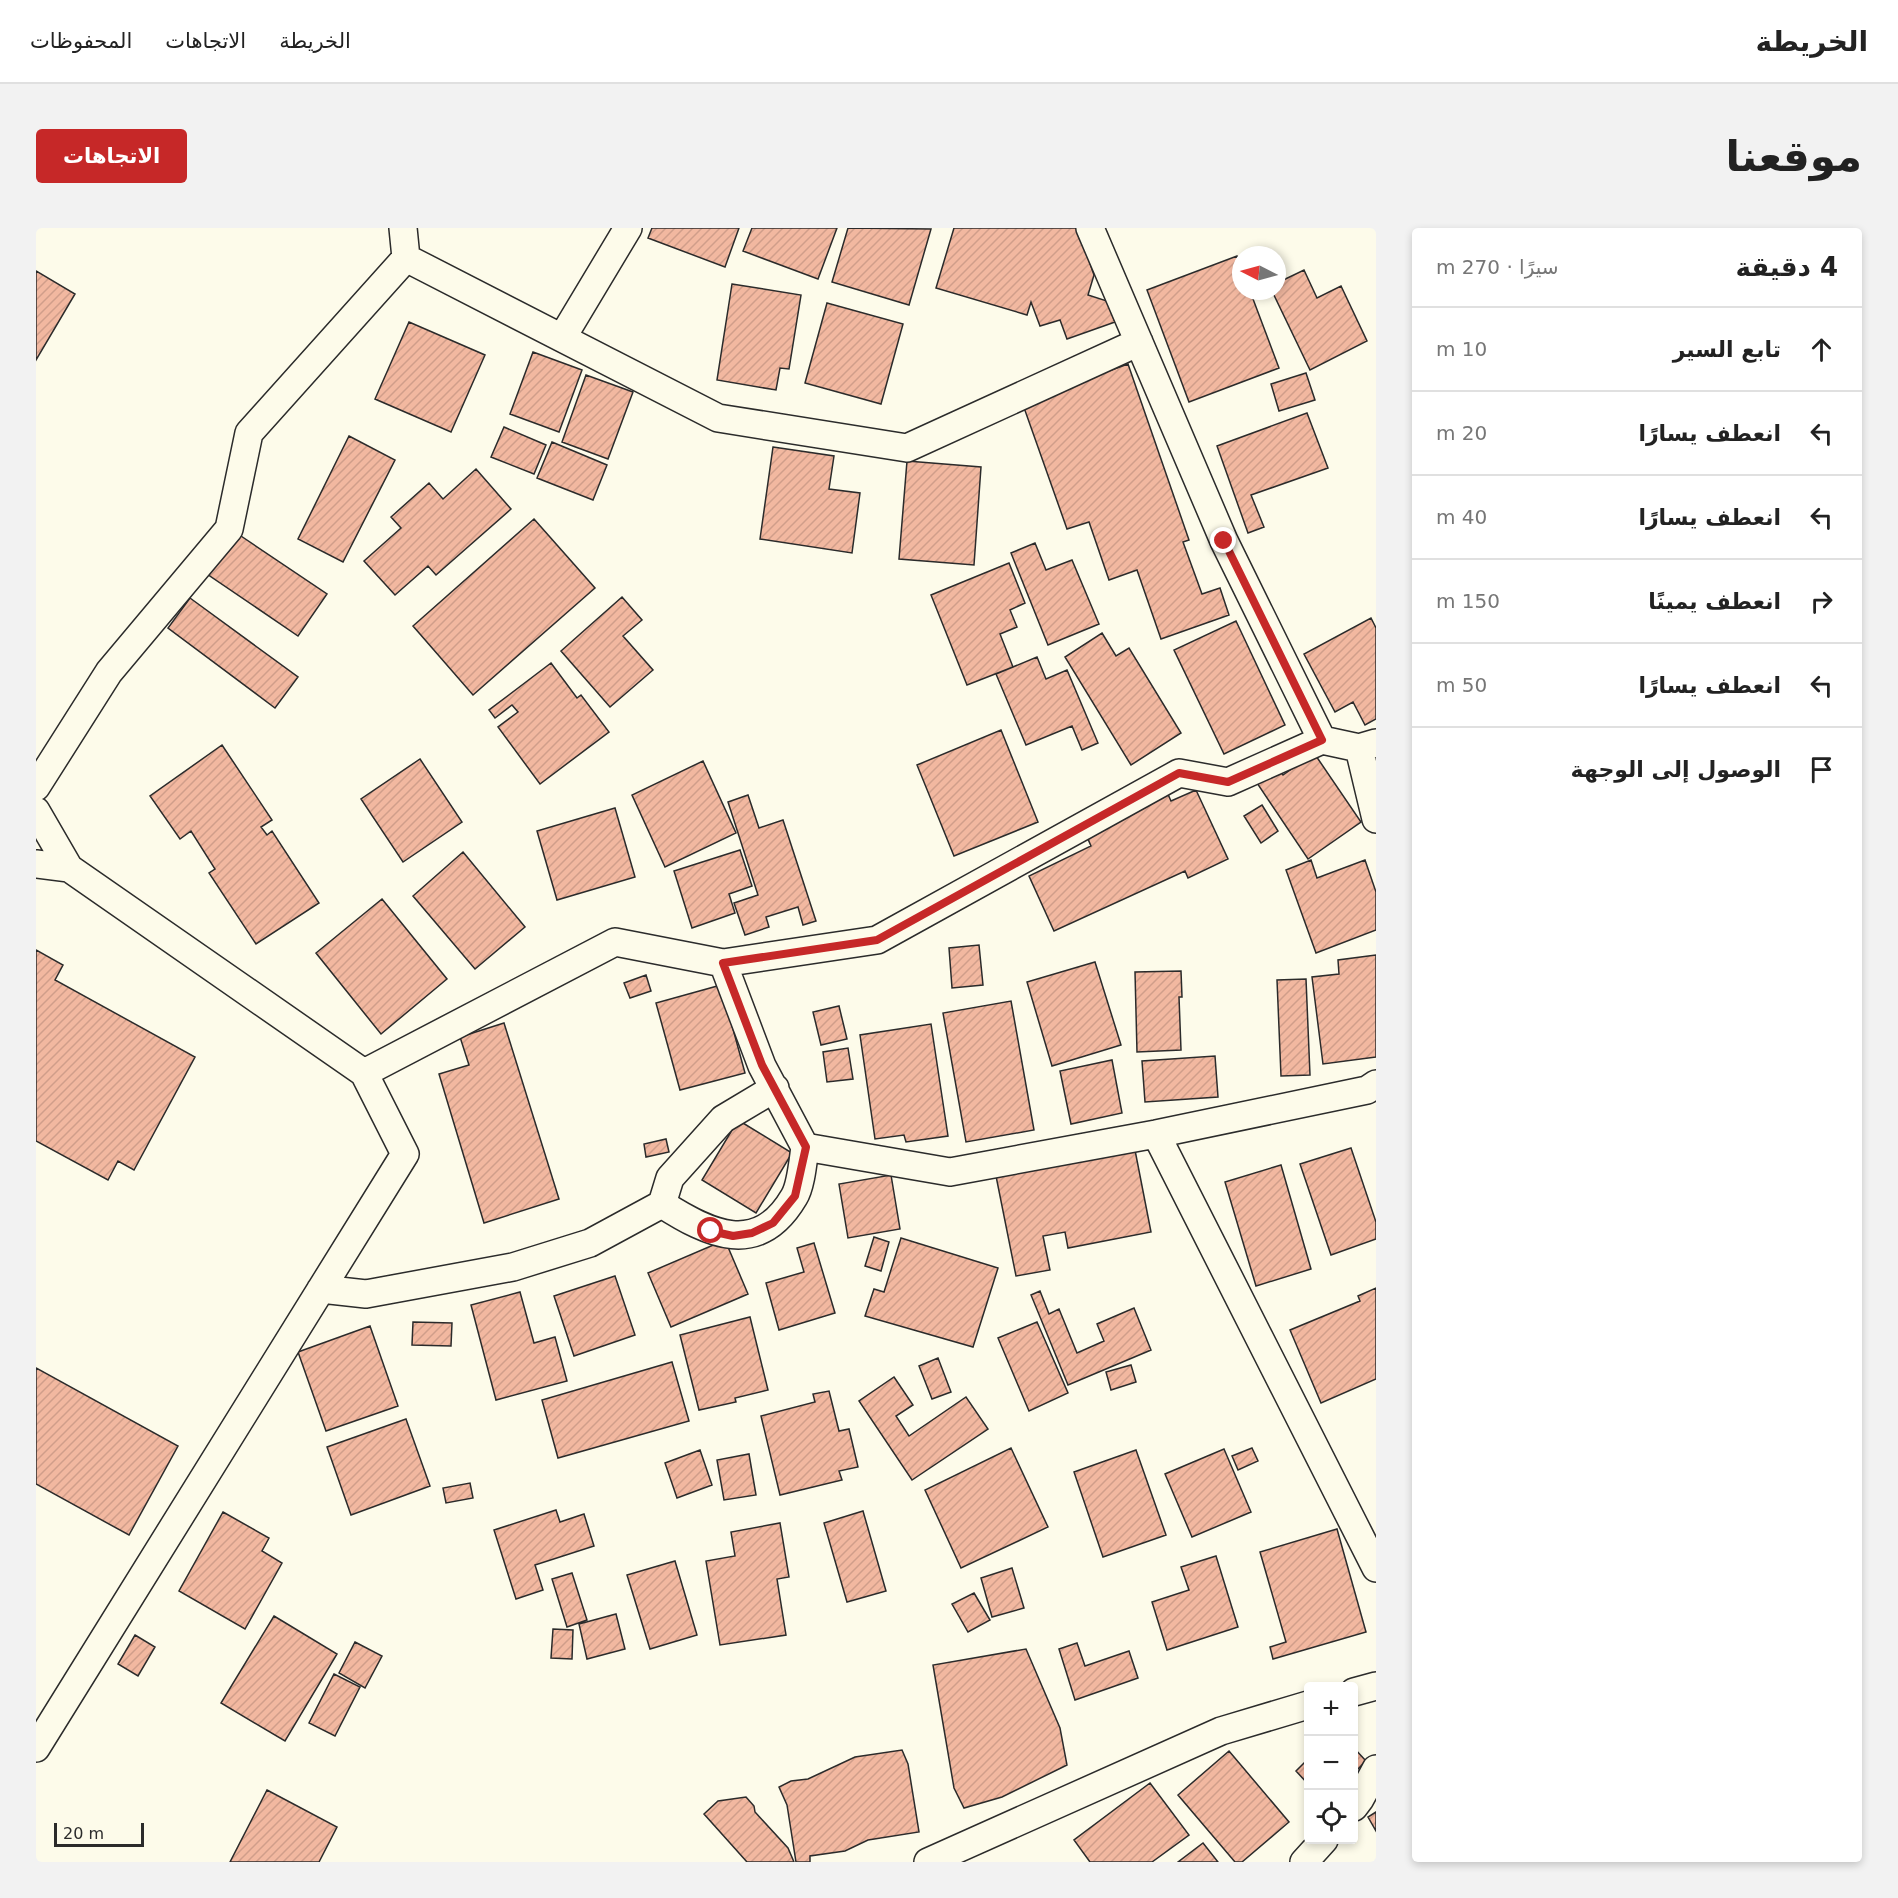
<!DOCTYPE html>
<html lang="ar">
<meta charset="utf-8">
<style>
:root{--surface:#fff;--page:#f2f2f2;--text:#222;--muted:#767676;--line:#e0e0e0;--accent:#c62828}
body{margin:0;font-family:"DejaVu Sans","Noto Naskh Arabic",sans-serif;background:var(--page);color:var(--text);direction:rtl}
.controls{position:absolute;right:18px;bottom:18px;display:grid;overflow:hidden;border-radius:6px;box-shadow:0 3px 9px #0003}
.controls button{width:54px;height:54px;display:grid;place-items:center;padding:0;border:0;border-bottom:2px solid var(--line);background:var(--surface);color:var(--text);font:30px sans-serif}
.compass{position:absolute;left:1196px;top:18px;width:54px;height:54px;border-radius:50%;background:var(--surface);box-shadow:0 3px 9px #0003;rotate:276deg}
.scale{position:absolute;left:18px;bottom:15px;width:90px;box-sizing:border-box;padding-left:6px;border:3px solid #2b2b2b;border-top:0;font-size:16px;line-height:21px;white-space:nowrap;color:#2b2b2b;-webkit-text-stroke:4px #fdfbea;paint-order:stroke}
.stop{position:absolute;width:18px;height:18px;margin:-14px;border:4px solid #c62828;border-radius:50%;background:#fff}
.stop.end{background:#c62828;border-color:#fff;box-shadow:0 2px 6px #0008}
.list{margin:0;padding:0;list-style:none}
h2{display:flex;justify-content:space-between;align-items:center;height:78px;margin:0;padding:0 24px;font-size:26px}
h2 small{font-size:20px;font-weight:400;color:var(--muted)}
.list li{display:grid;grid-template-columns:39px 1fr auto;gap:18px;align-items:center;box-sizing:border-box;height:84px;padding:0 24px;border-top:2px solid var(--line)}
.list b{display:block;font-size:22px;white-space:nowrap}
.list em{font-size:20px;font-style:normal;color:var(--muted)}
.icon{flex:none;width:33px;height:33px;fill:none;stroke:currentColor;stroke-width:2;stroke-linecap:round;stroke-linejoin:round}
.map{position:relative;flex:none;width:1340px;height:1634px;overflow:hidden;direction:ltr;border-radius:6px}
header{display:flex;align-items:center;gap:36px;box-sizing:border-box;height:84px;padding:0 30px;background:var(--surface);border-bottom:2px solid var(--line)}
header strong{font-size:28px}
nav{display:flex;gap:33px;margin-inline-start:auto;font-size:21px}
.intro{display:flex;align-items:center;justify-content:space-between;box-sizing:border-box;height:144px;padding:0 36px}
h1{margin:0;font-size:42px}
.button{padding:15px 27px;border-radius:6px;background:var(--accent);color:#fff;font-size:21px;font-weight:700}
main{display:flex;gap:36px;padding:0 36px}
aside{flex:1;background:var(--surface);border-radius:6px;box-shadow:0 3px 9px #0003}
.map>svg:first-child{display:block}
.building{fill:url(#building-hatch);stroke:#2b2b2b;stroke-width:1.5}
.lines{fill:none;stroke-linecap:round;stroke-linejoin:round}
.street-casing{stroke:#2b2b2b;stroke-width:30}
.street{stroke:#fdfbea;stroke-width:27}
.route{stroke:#c62828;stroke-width:8}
</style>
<header>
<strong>الخريطة</strong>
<nav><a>الخريطة</a><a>الاتجاهات</a><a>المحفوظات</a></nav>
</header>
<div class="intro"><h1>موقعنا</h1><a class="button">الاتجاهات</a></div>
<main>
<aside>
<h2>4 دقيقة<small>سيرًا · 270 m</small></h2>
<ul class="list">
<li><svg class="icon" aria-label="ahead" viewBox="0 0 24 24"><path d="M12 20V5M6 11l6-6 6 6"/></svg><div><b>تابع السير</b></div><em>10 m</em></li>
<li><svg class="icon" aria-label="left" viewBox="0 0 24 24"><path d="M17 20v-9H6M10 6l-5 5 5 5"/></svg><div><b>انعطف يسارًا</b></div><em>20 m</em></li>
<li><svg class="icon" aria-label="left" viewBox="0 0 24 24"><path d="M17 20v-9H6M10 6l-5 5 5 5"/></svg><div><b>انعطف يسارًا</b></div><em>40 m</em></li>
<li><svg class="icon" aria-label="right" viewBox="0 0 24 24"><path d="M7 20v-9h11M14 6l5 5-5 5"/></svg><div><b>انعطف يمينًا</b></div><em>150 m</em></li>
<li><svg class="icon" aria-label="left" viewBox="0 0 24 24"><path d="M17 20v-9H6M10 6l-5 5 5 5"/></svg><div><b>انعطف يسارًا</b></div><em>50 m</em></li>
<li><svg class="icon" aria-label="arrive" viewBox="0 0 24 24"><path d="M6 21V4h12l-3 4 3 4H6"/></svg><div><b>الوصول إلى الوجهة</b></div></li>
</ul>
</aside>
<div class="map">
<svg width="1340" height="1634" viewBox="0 0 1340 1634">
<defs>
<pattern id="building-hatch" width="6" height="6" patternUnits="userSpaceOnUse" patternTransform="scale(1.5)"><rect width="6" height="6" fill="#f2b8a0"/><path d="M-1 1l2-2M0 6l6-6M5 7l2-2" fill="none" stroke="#d09e8a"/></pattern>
</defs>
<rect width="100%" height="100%" fill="#fdfbea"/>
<!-- building -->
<path class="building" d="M616 0H703L689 39 612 10Z
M716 0H801L782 51 707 23Z
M812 0 895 1 873 77 796 54Z
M918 0H1042L1058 47 1052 67 1071 73 1079 94 1031 111 1024 92 1004 98 995 74 991 87 900 60Z
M1201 28 1205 40V63H1214L1243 140 1153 174 1111 62Z
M1268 42 1281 70 1305 58 1331 113 1274 142 1236 63H1241V55Z
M0 43 39 66 0 132Z
M696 56 765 67 753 141 744 140 740 162 681 152Z
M791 75 867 96 845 176 769 155Z
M373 94 449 127 415 204 339 171Z
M497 124 546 142 523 204 474 186Z
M1092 136 1153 312 1147 314 1166 366 1184 360 1193 387 1125 411 1101 342 1073 352 1053 294 1031 301 986 174Z
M1270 145 1279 172 1243 183 1235 156Z
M550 147 597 164 572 231 526 214Z
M1271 185 1292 240 1215 267 1228 299 1212 305 1181 218Z
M468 199 510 217 498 246 455 229Z
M313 208 359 232 307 334 262 311Z
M516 214 571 237 557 272 501 250Z
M737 219 798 228 793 261 824 265 816 325 724 311Z
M871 233 945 239 938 337 863 331Z
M440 241 475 281 400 347 392 338 359 367 328 333 365 300 355 289 393 255 407 271Z
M498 291 559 360 437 467 377 398Z
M199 304 291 366 262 408 171 346Z
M999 315 1010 342 1036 332 1063 396 1012 417 975 325Z
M973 335 989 375 974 382 981 399 964 406 977 439 931 457 895 367Z
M586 369 606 392 587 408 617 442 574 479 525 423Z
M154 370 262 449 239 480 132 400Z
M1335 390 1340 400V491L1329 497 1317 474 1299 484 1268 426Z
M1200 393 1249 497 1188 526 1138 422Z
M1066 405 1080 428 1093 420 1145 505 1095 537 1029 429Z
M1001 429 1010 451 1031 442 1062 515 1046 522 1036 498 990 517 960 446Z
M515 435 541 470 545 467 573 504 504 556 462 499 482 484 476 477 459 490 453 482Z
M965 502 1002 594 918 628 881 537Z
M186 517 236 592 225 599 231 607 236 603 283 675 220 716 173 645 179 641 155 603 144 611 114 568Z
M1278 525 1325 594 1272 631 1217 549 1238 535 1247 547Z
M384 531 426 594 367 634 325 571Z
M667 533 700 605 629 639 596 567Z
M1160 562 1192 631 1152 650 1149 643 1018 703 993 648 1055 618 1048 602 1131 564 1135 573Z
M712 567 723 600 747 592 780 693 767 697 762 679 730 689 733 699 709 707 698 675 722 667 692 574Z
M1226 577 1242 603 1225 615 1208 588Z
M579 580 599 649 521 672 501 603Z
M704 622 716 658 693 666 699 685 656 700 638 643Z
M427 624 489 699 439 741 377 668Z
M1275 632 1281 650 1329 632 1340 664V702L1280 725 1250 642Z
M346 671 411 751 345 806 280 725Z
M943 717 947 757 916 760 913 720Z
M0 722 27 737 19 752 159 829 98 942 82 933 72 952 0 913Z
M1340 727V829L1287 836 1276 749 1303 746 1302 732Z
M1059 734 1085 817 1016 838 991 754Z
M1145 743 1146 769H1143L1145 822 1101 824 1099 744Z
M610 747 615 763 594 770 588 755Z
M1270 751 1274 847 1245 848 1241 752Z
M685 757 709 845 644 862 620 775Z
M975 773 998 902 930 914 907 785Z
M803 778 811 811 785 817 777 784Z
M468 795 523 971 448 995 403 846 433 837 424 809Z
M895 796 912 908 870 914 868 907 839 911 824 807Z
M812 820 817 851 791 854 787 824Z
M1179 828 1182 869 1109 874 1106 833Z
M1076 832 1086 885 1035 896 1024 843Z
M702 892 756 925 720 985 666 952Z
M630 911 633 924 610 929 608 916Z
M1098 917 1115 1004 1032 1020 1029 1004 1007 1008 1014 1042 980 1048 960 948Z
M1315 920 1340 994V1011L1295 1027 1264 936Z
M1245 937 1275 1041 1220 1058 1189 954Z
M855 947 864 1001 812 1010 803 956Z
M838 1009 853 1014 845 1043 829 1038Z
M865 1010 962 1040 937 1119 829 1088 838 1061 848 1064Z
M689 1012 712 1066 635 1099 612 1045Z
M778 1015 799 1085 743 1102 730 1055 768 1044 761 1020Z
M579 1048 599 1107 538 1128 518 1068Z
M1340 1060V1151L1285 1175 1254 1102 1324 1073 1322 1068Z
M1004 1063 1013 1086 1023 1081 1041 1125 1068 1113 1061 1096 1098 1080 1115 1122 1032 1157 995 1067Z
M484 1064 498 1115 519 1109 531 1153 460 1172 435 1077Z
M714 1089 732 1162 699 1170 700 1174 663 1182 644 1107Z
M377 1094 416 1095 415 1118 376 1117Z
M1001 1094 1032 1165 993 1183 962 1110Z
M334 1098 362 1178 290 1203 262 1124Z
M902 1130 915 1164 896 1171 883 1138Z
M636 1134 653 1193 522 1230 506 1172Z
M1095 1137 1100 1154 1075 1162 1070 1144Z
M0 1140 142 1218 93 1307 0 1256Z
M858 1149 877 1177 860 1188 873 1208 930 1169 952 1201 876 1252 823 1173Z
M793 1163 803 1203 813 1201 822 1239 803 1243 806 1252 744 1267 725 1188 779 1174 777 1166Z
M370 1191 394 1258 315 1287 291 1219Z
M975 1220 1012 1299 925 1340 889 1262Z
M1216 1220 1222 1233 1202 1242 1196 1228Z
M1188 1221 1215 1284 1156 1309 1129 1246Z
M664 1222 676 1257 641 1270 629 1235Z
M1100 1222 1130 1307 1067 1329 1038 1244Z
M713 1226 720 1267 688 1272 681 1232Z
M434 1255 437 1270 410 1275 407 1260Z
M520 1282 524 1294 548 1286 558 1318 499 1337 507 1362 480 1371 458 1302Z
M827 1283 850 1363 811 1374 788 1295Z
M187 1284 233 1310 226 1323 246 1335 209 1401 143 1363Z
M744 1295 753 1349 741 1351 750 1407 684 1417 670 1333 699 1328 695 1304Z
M1301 1301 1330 1404 1237 1431 1234 1419 1250 1414 1224 1324Z
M1180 1328 1202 1399 1131 1422 1116 1374 1153 1362 1145 1339Z
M639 1333 661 1407 614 1421 591 1347Z
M976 1340 988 1380 956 1389 945 1350Z
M536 1345 551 1392 531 1399 516 1351Z
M938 1365 954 1392 932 1404 916 1376Z
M580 1386 589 1421 551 1431 543 1396Z
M238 1388 301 1426 249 1513 185 1475Z
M517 1401 537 1402 536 1431 515 1430Z
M99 1407 119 1419 102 1448 82 1436Z
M319 1414 346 1428 329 1460 303 1445Z
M1041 1415 1049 1438 1093 1423 1102 1450 1039 1472 1023 1421Z
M990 1421 1024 1500 1031 1537 966 1569 928 1580 918 1560 897 1437Z
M298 1446 324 1459 299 1508 273 1495Z
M1318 1520 1330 1533 1318 1545Z
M866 1522 872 1536 883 1604 832 1612 809 1623 774 1628V1634H760L751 1577 743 1559 755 1553 772 1551 819 1529Z
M1193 1523 1253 1594 1206 1634H1199L1142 1567Z
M1272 1531V1556L1260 1543Z
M1114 1555 1153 1607 1116 1634H1054L1038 1612Z
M231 1562 301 1599 283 1634H194Z
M710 1569 718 1578 719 1584 752 1620 758 1634H711L668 1586 682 1573Z
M1340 1584V1603L1332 1589Z
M1167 1615 1182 1634H1142Z"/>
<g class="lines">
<defs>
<path id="street" d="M1054 0 1188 313 1286 512
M370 30 682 190 871 220 1103 114
M526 110 592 0
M1340 515 1323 520 1340 591
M0 559 73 444 193 301 213 205 370 30 367 0
M0 583 33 640 328 845 369 926 0 1520
M0 636 33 640
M687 735 841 712 1143 545 1192 554 1286 512 1323 520
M328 845 579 714 687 735 726 838 769 919 914 944 1120 906 1331 862 1340 856
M1120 906 1340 1340
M626 976C673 1006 722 1030 758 969 765 958 767 933 769 919
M285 1061 330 1066 477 1039 554 1015 626 976 634 950 687 891 739 860
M1318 1464 1340 1458
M1318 1579 1324 1571 1340 1541
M892 1634 1185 1503 1272 1477
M1268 1634 1288 1612"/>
</defs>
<!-- street casing -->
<use href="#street" class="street-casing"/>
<!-- street -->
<use href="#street" class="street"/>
</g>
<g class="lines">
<!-- route -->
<path class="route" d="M675 1003 697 1008 716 1005 737 995 759 968 770 919 726 837 687 735 841 712 1143 545 1192 554 1286 512 1188 313"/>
</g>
</svg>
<div class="controls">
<button>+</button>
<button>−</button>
<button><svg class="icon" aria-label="locate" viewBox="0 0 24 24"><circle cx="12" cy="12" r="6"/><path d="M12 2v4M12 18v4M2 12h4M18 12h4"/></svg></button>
</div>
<svg class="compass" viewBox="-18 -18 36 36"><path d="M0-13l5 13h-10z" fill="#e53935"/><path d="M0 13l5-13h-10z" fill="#767676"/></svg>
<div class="scale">20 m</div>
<div class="stop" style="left:675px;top:1003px"></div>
<div class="stop end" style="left:1188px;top:313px"></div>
</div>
</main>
